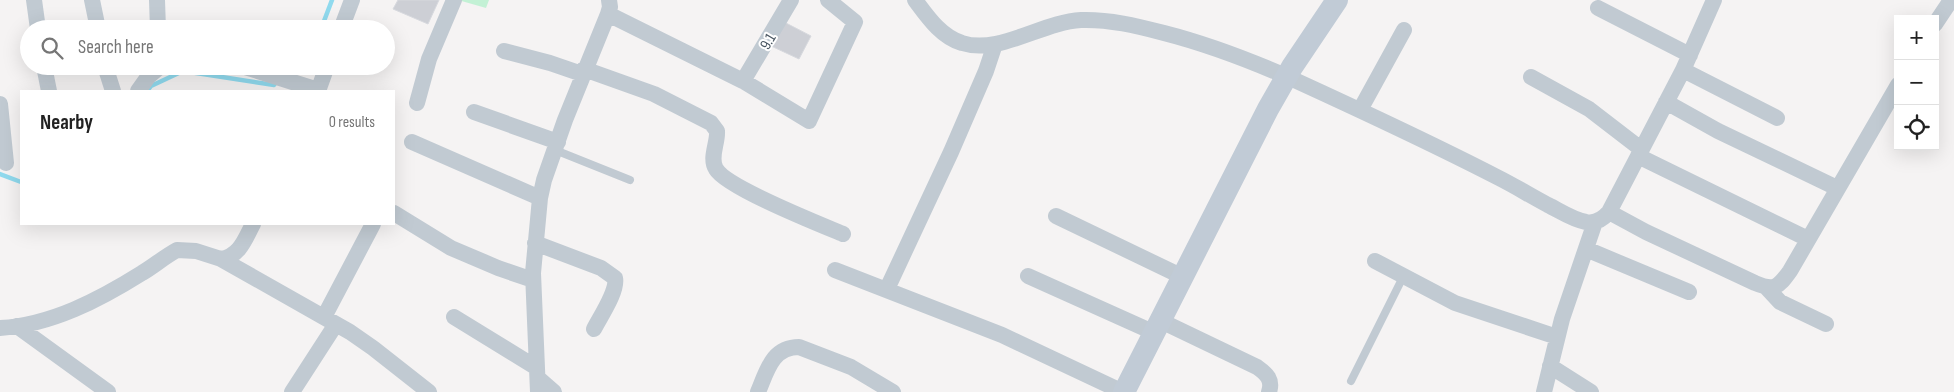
<!DOCTYPE html>
<meta charset="utf-8">
<style>
:root{--surface:#fff;--page:#f2f2f2;--text:#222;--muted:#767676;--line:#e0e0e0}
body{margin:0;font-family:"Sofia Sans Condensed",sans-serif;background:var(--page);color:var(--text)}
.controls{position:absolute;right:15px;top:15px;display:grid;overflow:hidden;border-radius:0px;box-shadow:0 5px 20px #0002}
.controls button{width:45px;height:45px;display:grid;place-items:center;padding:0;border:0;border-bottom:1px solid var(--line);background:var(--surface);color:var(--text);font:25px sans-serif}
.list{margin:0;padding:0;list-style:none}
h2{display:flex;justify-content:space-between;align-items:center;height:65px;margin:0;padding:0 20px;font-size:21px}
h2 small{font-size:16px;font-weight:400;color:var(--muted)}
.icon{flex:none;width:28px;height:28px;fill:none;stroke:currentColor;stroke-width:2;stroke-linecap:round;stroke-linejoin:round}
.map{position:relative;flex:none;width:1954px;height:392px;overflow:hidden}
.search{position:absolute;background:var(--surface);box-shadow:0 5px 20px #0002;left:20px;top:20px;width:375px;height:55px;display:flex;align-items:center;gap:12px;box-sizing:border-box;padding:0 18px;border-radius:28px;color:var(--muted);font-size:19px}
.panel{position:absolute;background:var(--surface);box-shadow:0 5px 20px #0002;left:20px;top:90px;width:375px;height:135px;border-radius:0px}
.map>svg:first-child{display:block}
.green{fill:#c3f1d5}
.lines{fill:none;stroke-linecap:round;stroke-linejoin:round}
.stream{stroke:#90daee;stroke-width:4.5}
.building{fill:#cdcfd5;stroke:#d7d9de}
.lane{stroke:#c1cad2;stroke-width:8}
.street{stroke:#c1cad2;stroke-width:16}
.secondary{stroke:#c1cbd6;stroke-width:22}
.labels{text-anchor:middle;stroke-width:4;stroke-linejoin:round;paint-order:stroke}
.street-label{font-size:16px;fill:#4a5661;stroke:#fff}
</style>
<div class="map">
<svg width="1954" height="392" viewBox="0 0 1954 392">
<rect width="100%" height="100%" fill="#f5f3f3"/>
<!-- green -->
<path class="green" d="M458 0H489L486 8Z"/>
<g class="lines">
<!-- stream -->
<path class="stream" d="M321 29 332 0
M283 76 292 66
M148 90 151 86 183 71 274 85 277 81
M0 174 21 182"/>
</g>
<!-- building -->
<path class="building" d="M398 0H439L428 24 393 9Z
M784 22 811 36 799 59 769 45Z"/>
<g class="lines">
<!-- lane -->
<path class="lane" d="M555 150 630 180
M1351 381 1403 277"/>
<!-- street -->
<path class="street" d="M34 0 38 29
M92 0 98 29
M157 0 158 29
M915 0C927 16 941 37 962 43 999 55 1042 22 1081 20 1109 19 1137 26 1164 33 1207 44 1249 60 1290 78 1360 110 1429 142 1497 177 1515 186 1531 196 1548 205 1560 211 1573 220 1586 222 1596 224 1603 219 1609 212L1683 70 1714 0
M1598 8 1690 55
M608 14 743 81 809 121 855 22 828 0
M1935 24 1951 0
M341 29 352 0
M504 51 550 63 582 74
M44 66 49 91
M105 66 113 91
M242 66 318 90
M584 69 654 94 711 123 717 131C718 143 709 158 716 169 726 187 819 224 843 234
M1683 70 1777 118
M1531 77 1589 109 1641 149
M743 81 791 0
M138 91 148 77 161 66
M318 91 327 66
M1666 102 1718 131 1837 188
M417 103 429 59 454 0
M0 104 6 163
M1360 110 1404 30
M474 112 558 142
M412 142 540 198
M1638 156 1808 239
M1609 212 1646 232 1755 283C1774 291 1778 288 1790 271L1898 85
M394 213 451 248 498 268 533 280
M1056 216 1183 277
M535 243 601 268 615 278C618 291 600 317 594 329
M1586 249 1689 292
M221 259 350 332 373 348 429 392
M1375 261 1455 303 1557 337
M835 270 1002 335 1123 392
M1028 276 1155 333
M1767 288 1780 302 1826 324
M887 289 951 152 986 71 995 44
M324 317 373 224
M454 317 537 368
M1161 321 1257 367C1267 374 1273 380 1269 392
M17 326 108 392
M0 328C51 325 99 300 142 273 154 266 164 257 177 250L196 251 221 259C240 256 245 239 253 224
M1550 366 1591 392
M538 378 554 392
M292 392 336 324
M538 392 533 273 540 198 544 180 565 120 608 14 610 7 609 0
M758 392C767 371 772 347 799 347L851 367 893 392
M1544 392 1562 319 1595 222"/>
<!-- secondary -->
<path class="secondary" d="M1124 392 1268 109 1292 67 1337 0"/>
</g>
<g class="labels">
<!-- street labels -->
<g class="street-label">
<text transform="translate(767 41) rotate(-59)" y="6">9.1</text>
</g>
</g>
</svg>
<div class="controls">
<button>+</button>
<button>−</button>
<button><svg class="icon" aria-label="locate" viewBox="0 0 24 24"><circle cx="12" cy="12" r="6"/><path d="M12 2v4M12 18v4M2 12h4M18 12h4"/></svg></button>
</div>
<div class="search"><svg class="icon" aria-label="search" viewBox="0 0 24 24"><circle cx="10" cy="10" r="6"/><path d="M15 15l6 6"/></svg>Search here</div>
<section class="panel">
<h2>Nearby<small>0 results</small></h2>
<ul class="list">
</ul>
</section>
</div>
